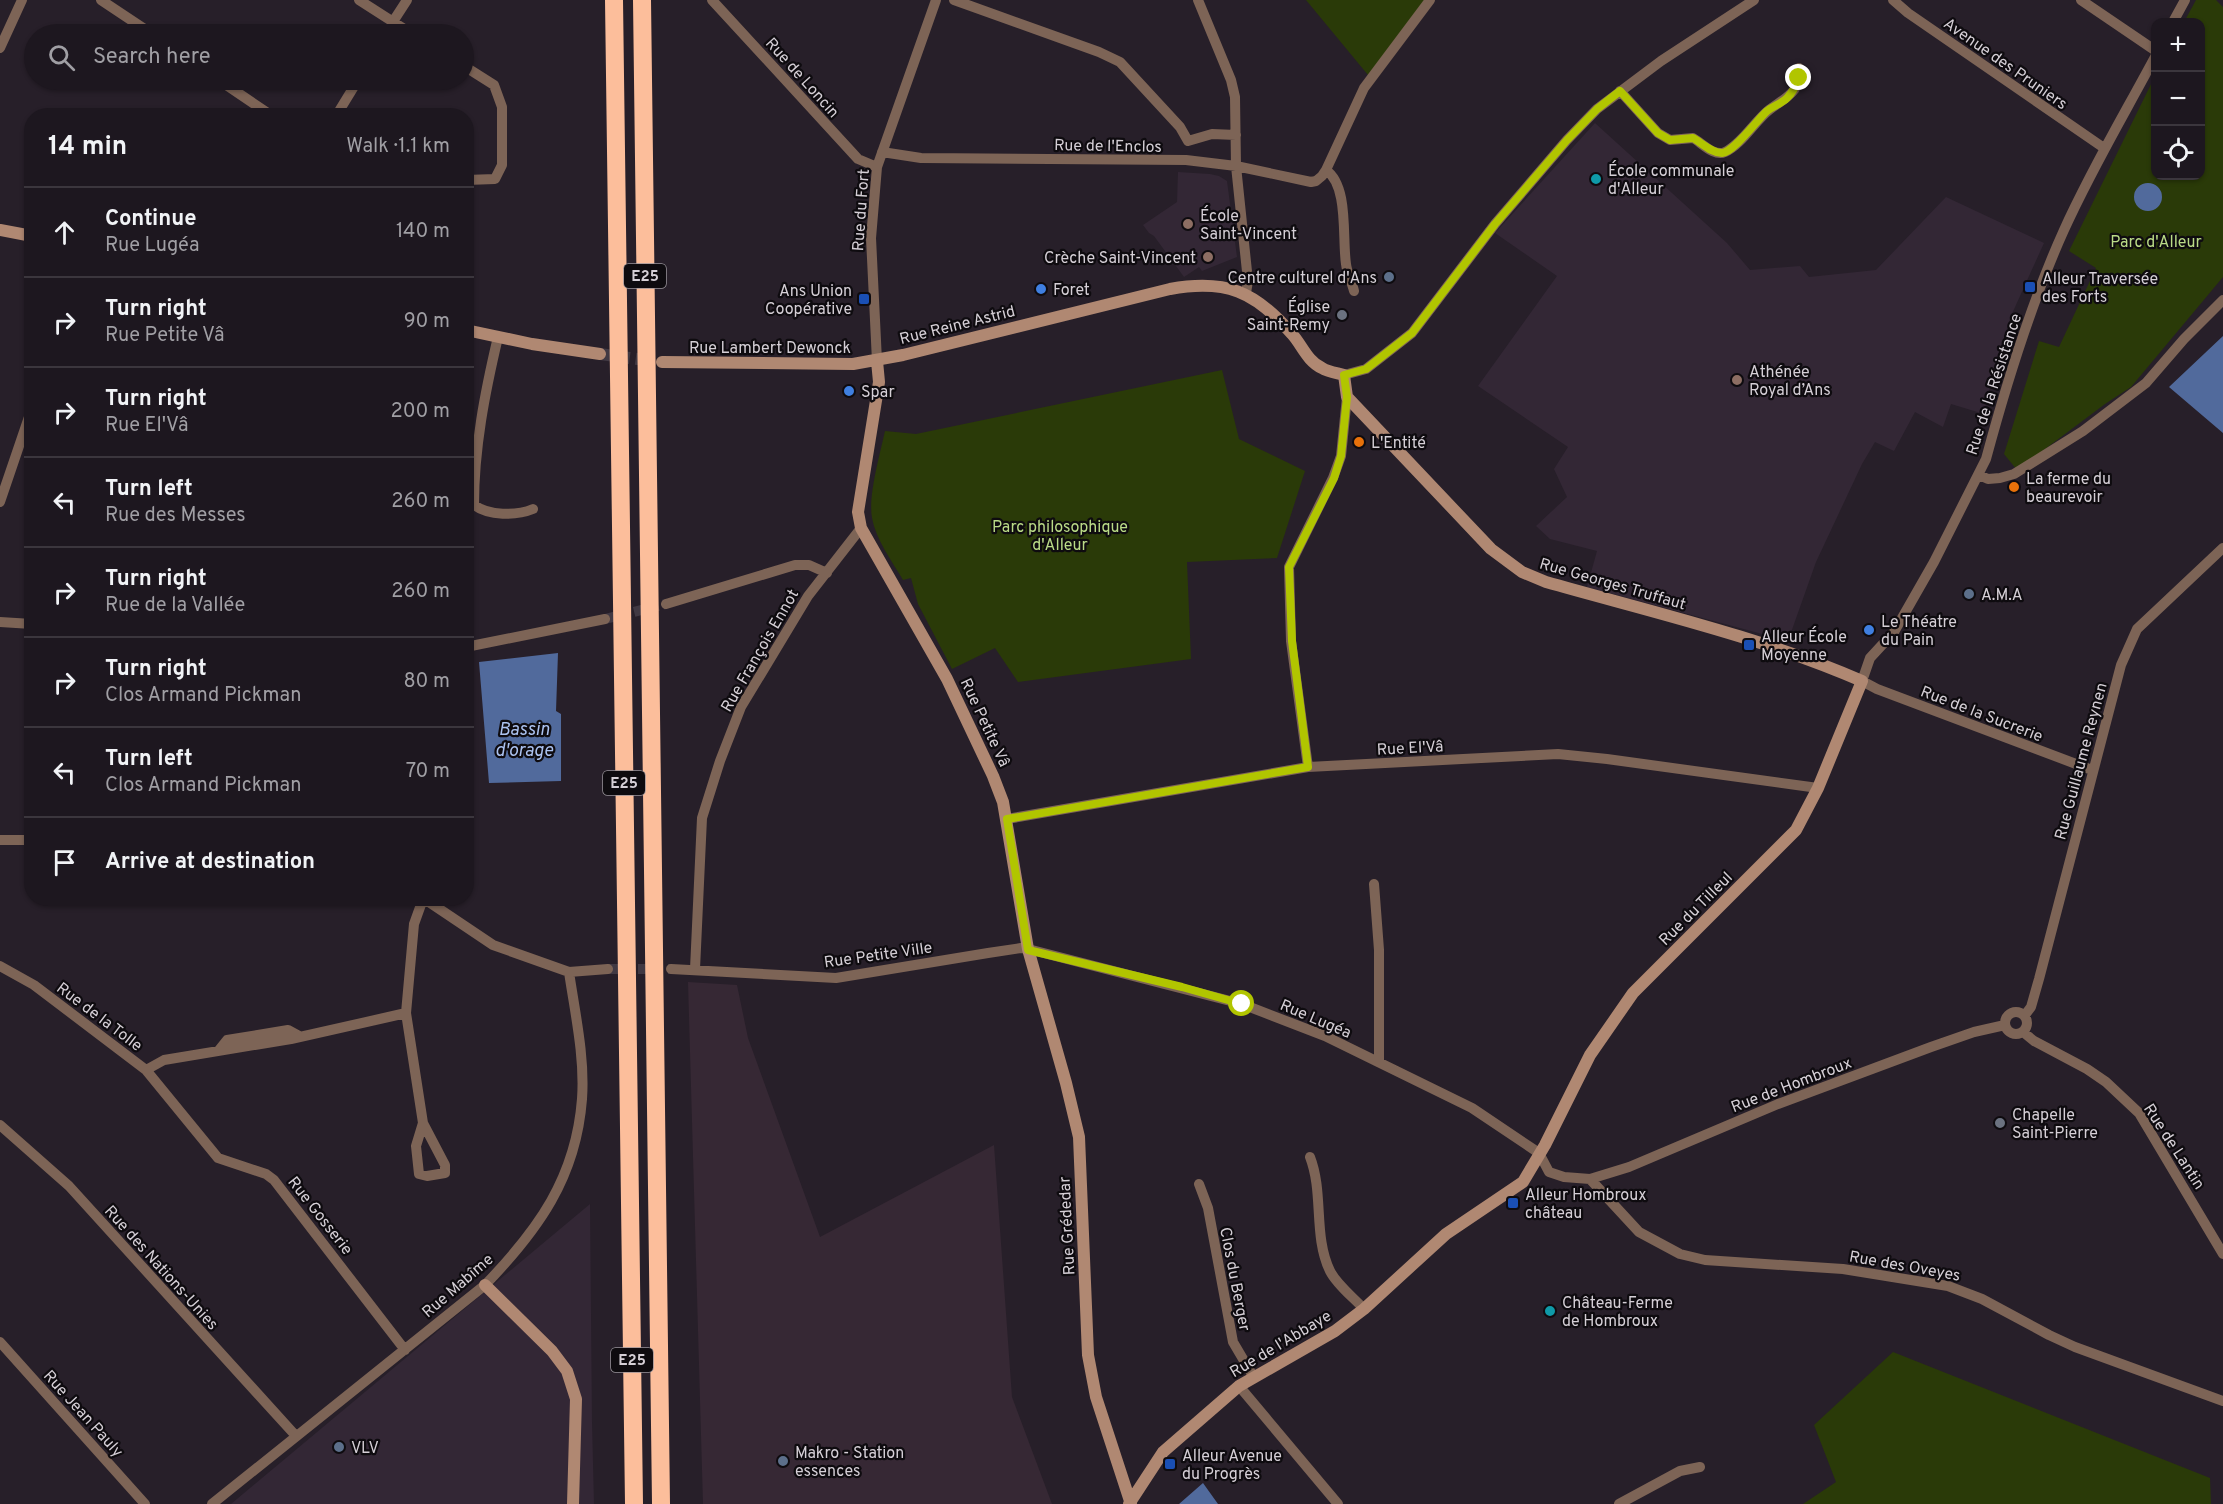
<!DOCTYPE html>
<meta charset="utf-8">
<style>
:root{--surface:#1d171f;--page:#2a242c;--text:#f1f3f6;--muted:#a09fa4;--line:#3b363d}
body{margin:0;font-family:Overpass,sans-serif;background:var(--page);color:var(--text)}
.controls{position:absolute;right:18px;top:18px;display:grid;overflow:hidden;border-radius:12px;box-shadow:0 2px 4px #0004}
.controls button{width:54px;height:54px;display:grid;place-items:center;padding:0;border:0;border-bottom:2px solid var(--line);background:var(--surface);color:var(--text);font:30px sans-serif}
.stop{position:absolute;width:18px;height:18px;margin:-14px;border:4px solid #b1c500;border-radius:50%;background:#fff}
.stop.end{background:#b1c500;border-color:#fff;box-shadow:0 2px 6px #0008}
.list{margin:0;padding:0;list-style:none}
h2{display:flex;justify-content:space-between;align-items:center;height:78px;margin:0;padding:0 24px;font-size:26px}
h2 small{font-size:20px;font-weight:400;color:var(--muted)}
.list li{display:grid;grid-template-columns:39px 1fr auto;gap:18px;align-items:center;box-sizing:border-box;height:90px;padding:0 24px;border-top:2px solid var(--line)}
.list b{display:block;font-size:22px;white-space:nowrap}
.list p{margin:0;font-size:20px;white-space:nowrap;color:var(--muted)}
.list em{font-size:20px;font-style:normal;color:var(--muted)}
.icon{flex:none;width:33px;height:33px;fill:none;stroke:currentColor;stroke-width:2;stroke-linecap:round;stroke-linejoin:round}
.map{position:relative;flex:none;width:2223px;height:1504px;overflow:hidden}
.search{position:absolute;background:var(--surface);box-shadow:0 2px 4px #0004;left:24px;top:24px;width:450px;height:66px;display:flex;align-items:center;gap:15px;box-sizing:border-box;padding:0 21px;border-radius:33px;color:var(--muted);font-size:22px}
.panel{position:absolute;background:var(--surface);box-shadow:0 2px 4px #0004;left:24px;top:108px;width:450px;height:798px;border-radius:24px}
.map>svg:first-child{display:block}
.commercial{fill:#362834}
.built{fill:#332735}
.green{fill:#2a3a08}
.water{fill:#516a9c}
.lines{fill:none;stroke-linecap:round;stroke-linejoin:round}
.street-tunnel{stroke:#413943;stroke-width:10;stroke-dasharray:10 5;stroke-linecap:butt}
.secondary-tunnel{stroke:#413943;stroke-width:12;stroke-dasharray:12 6;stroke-linecap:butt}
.street{stroke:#7d6456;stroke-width:10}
.secondary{stroke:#b08872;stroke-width:12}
.highway{stroke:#fcbe9b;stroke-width:18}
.route{stroke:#b1c500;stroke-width:8}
.culture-dot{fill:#0f9aa8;stroke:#0e0b0f;stroke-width:2}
.education-dot{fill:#8d6e63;stroke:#0e0b0f;stroke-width:2}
.service-dot{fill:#5c6f8a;stroke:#0e0b0f;stroke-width:2}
.transit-dot{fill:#1a4fb4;stroke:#0e0b0f;stroke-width:2}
.shop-dot{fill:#3f7fe0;stroke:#0e0b0f;stroke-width:2}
.worship-dot{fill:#6b7280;stroke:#0e0b0f;stroke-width:2}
.food-dot{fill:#e8710a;stroke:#0e0b0f;stroke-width:2}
.labels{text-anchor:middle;stroke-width:4.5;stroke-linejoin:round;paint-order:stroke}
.shield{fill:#0e0b0f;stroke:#99949a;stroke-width:1.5}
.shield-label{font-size:15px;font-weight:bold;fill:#d5cfd6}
.street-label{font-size:16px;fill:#d5cfd6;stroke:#0e0b0f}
.poi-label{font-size:16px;fill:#d5cfd6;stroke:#0e0b0f;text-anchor:start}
.park-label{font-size:16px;fill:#badb87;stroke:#0e0b0f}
.water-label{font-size:18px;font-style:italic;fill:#acc3f1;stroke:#0e0b0f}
</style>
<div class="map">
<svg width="2223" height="1504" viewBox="0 0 2223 1504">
<rect width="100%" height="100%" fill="#271f29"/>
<!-- commercial -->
<path class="commercial" d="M688 982 737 985 748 1038 820 1237 994 1145 1012 1397 1052 1504H703Z"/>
<!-- built -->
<path class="built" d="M1595 123 1727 243 1750 270 1800 266 1809 277 1876 270 1946 197 2044 243 2011 316 1993 373 1984 414 1951 404 1943 427 1915 412 1894 451 1875 442 1862 464 1816 562 1788 641 1587 587 1597 551 1550 539 1536 526 1567 497 1554 469 1568 447 1478 386 1557 276 1495 233Z
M1178 172 1210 174 1219 176 1227 181 1237 257 1202 271 1199 267 1184 277 1154 236 1149 233 1143 225 1177 202Z
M590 1204 592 1422 594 1504H231Z"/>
<!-- green -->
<path class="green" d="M1306 0H1429L1368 75Z
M2196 0H2216L2223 7V277L2131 387 2105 404 2017 470 2004 454 2039 341 2059 347 2096 268 2069 251 2155 76 2156 176H2200V22H2184Z
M1222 370 1239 439 1305 471 1277 558 1187 562 1191 659 1018 682 995 648 952 669 918 604 911 578 903 580C892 561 876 540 872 518 868 496 880 454 885 431L916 434Z
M1893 1352 2210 1478 2211 1504H1803L1836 1482 1814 1425Z"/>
<!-- water -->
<path class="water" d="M2134 197a14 14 0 1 1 28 0a14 14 0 1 1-28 0Z
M2223 336V433L2169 387Z
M558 653 556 711 561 714V781L489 783 479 662Z
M1203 1483 1218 1504H1179Z"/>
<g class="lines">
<!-- street-tunnel -->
<path class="street-tunnel" d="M605 619 666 604
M608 969H671"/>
<!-- secondary-tunnel -->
<path class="secondary-tunnel" d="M600 354 652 361"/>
<!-- street -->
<path class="street" d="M101 0 152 34
M359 0 412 34
M712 0 858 159 877 167
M954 0 1099 52 1120 62 1180 127 1188 141
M1198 0 1231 80 1235 97 1236 166 1248 281 1246 293
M1893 0 1908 13 2104 148
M2081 0 2156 51
M2173 22 2185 0
M385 34 407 0
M0 48 22 0
M464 66 494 85 502 107V165L495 179 466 180
M219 80 272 116
M1620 91 1658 133 1670 140 1693 138C1702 143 1714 157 1725 152 1741 145 1755 121 1769 110 1778 103 1787 99 1794 90 1799 83 1799 76 1799 68
M336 116 358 80
M1188 141 1212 134 1236 135
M882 152 921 158 1186 160 1236 166 1311 182 1316 181 1322 176 1326 170 1364 88 1430 0
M1326 170C1349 186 1342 237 1346 264 1347 273 1352 282 1354 291
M498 337C485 392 474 448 474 505 489 516 516 516 533 509
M877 361 871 238 877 167 936 0
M1344 375 1366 369 1412 333 1495 224 1567 140 1597 109 1661 61 1754 0
M1979 475 1988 479 2000 478 2014 474 2083 431 2146 383 2184 339 2223 300
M0 502 32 408
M666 604 795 565H809L827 573
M0 622 32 624
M466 647 605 619
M1308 767 1291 641 1289 567 1333 478 1341 456 1347 397
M2092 770 1877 689 1862 681 1870 658 1894 632 1934 562 1986 459C2007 381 2031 303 2064 230 2091 170 2125 113 2156 55
M1007 819 1308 767 1558 754 1607 759 1818 788
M0 840H32
M1374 884 1379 950V1062
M423 898 493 945 569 972 608 969
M0 966 34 985 146 1070 218 1158 266 1174 274 1180 405 1350
M671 969 836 978 988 953 1021 948 1028 949 1242 1004 1325 1036 1472 1108 1539 1153 1549 1172 1564 1177 1590 1179 1629 1167 1778 1104 1931 1047 1974 1032 2005 1025
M695 969 702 818 720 761 741 707 808 596 861 528
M2005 1023a11 11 0 1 1 22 0a11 11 0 1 1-22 0Z
M2025 1015 2031 1007 2039 979 2121 665 2137 629 2223 548
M2023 1032 2034 1041 2087 1069 2106 1082 2139 1113 2223 1254
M219 1050 227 1040 288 1030 299 1036
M146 1070 164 1060 291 1039 406 1013
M423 1123 445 1165V1173L427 1176 419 1174 416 1146 423 1123 406 1013 414 924 423 899
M0 1125 69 1186 296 1436
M1310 1157C1324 1193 1313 1236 1330 1271 1337 1285 1353 1297 1364 1309
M1590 1179 1639 1232 1680 1254 1705 1260 1843 1269 1948 1286 1982 1299 2049 1335 2075 1347 2223 1401
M1199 1184 1208 1208 1233 1342 1253 1376
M0 1342 145 1504
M1239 1386 1338 1504
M212 1504 485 1285C538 1230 576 1178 582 1099 585 1057 575 1013 569 972
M1619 1504 1680 1471 1700 1467"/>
<!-- secondary -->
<path class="secondary" d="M0 230 32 236
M466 330 532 344 600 354
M877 361 879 382 858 512 861 528 947 679 993 776 1003 802 1028 949 1066 1083 1079 1137 1088 1355 1096 1397 1131 1504
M662 362 853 364 903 355 1170 289C1226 279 1255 291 1292 334 1302 345 1307 361 1322 368 1328 372 1337 373 1344 375L1347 397 1491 549 1522 572 1546 582C1652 612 1761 637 1862 681L1818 788 1796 830 1633 993 1590 1055 1545 1145 1523 1182 1446 1234 1364 1309 1335 1331 1239 1386 1163 1452 1129 1504
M485 1285 552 1351 567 1371 576 1399 573 1504"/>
<!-- highway -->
<path class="highway" d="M614 0 634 1504
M642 0 661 1504"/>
</g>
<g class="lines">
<!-- route -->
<path class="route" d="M1242 1004 1182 987 1028 950 1007 819 1308 767 1292 641 1289 567 1334 478 1341 456 1347 397 1344 375 1366 369 1412 333 1495 224 1567 140 1597 109 1620 91 1658 133 1670 140 1693 138C1702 143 1711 153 1722 153 1734 152 1757 120 1767 111 1773 106 1781 104 1787 98 1793 92 1796 86 1799 78"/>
</g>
<!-- markers -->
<g class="culture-dot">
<circle cx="1596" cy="179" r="6"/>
<circle cx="1550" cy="1311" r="6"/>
</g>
<g class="education-dot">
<circle cx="1188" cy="224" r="6"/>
<circle cx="1208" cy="257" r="6"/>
<circle cx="1737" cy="380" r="6"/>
</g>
<g class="service-dot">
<circle cx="1389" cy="277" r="6"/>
<circle cx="1969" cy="594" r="6"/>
<circle cx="339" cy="1447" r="6"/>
<circle cx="783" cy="1461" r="6"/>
</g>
<g class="transit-dot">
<rect x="2024" y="281" width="12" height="12" rx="3"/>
<rect x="858" y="293" width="12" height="12" rx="3"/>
<rect x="1743" y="639" width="12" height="12" rx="3"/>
<rect x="1507" y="1197" width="12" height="12" rx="3"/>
<rect x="1164" y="1458" width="12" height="12" rx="3"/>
</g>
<g class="shop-dot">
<circle cx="1041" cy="289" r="6"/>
<circle cx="849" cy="391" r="6"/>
<circle cx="1869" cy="630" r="6"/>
</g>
<g class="worship-dot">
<circle cx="1342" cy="315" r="6"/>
<circle cx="2000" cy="1123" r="6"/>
</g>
<g class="food-dot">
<circle cx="1359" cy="442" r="6"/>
<circle cx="2014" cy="487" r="6"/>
</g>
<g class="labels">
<!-- shield labels -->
<g class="shield">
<rect x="624" y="264" width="42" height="24" rx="4.5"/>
<rect x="603" y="771" width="42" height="24" rx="4.5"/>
<rect x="611" y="1348" width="42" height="24" rx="4.5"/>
</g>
<g class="shield-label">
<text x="645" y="281">E25</text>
<text x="624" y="788">E25</text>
<text x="632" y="1365">E25</text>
</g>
<!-- street labels -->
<g class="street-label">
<text transform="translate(2006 63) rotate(35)" y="6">Avenue des Pruniers</text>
<text transform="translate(803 77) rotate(48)" y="6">Rue de Loncin</text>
<text transform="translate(1108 145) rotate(1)" y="6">Rue de l'Enclos</text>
<text transform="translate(860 210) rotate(-86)" y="6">Rue du Fort</text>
<text transform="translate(957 324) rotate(-14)" y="6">Rue Reine Astrid</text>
<text x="770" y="353">Rue Lambert Dewonck</text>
<text transform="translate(1993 384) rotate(-72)" y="6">Rue de la Résistance</text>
<text transform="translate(1613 583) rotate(16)" y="6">Rue Georges Truffaut</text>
<text transform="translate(759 650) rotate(-60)" y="6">Rue François Ennot</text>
<text transform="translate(1982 713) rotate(21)" y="6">Rue de la Sucrerie</text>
<text transform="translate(986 722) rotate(65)" y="6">Rue Petite Vâ</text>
<text transform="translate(1410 747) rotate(-3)" y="6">Rue El'Vâ</text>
<text transform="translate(2080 761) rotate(-75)" y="6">Rue Guillaume Reynen</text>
<text transform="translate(1695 908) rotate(-45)" y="6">Rue du Tilleul</text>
<text transform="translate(878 954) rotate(-8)" y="6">Rue Petite Ville</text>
<text transform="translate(100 1016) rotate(37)" y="6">Rue de la Tolle</text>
<text transform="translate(1316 1018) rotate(23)" y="6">Rue Lugéa</text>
<text transform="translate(1791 1084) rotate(-21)" y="6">Rue de Hombroux</text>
<text transform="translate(2175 1146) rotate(57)" y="6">Rue de Lantin</text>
<text transform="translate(321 1215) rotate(52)" y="6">Rue Gosserie</text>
<text transform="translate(1066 1226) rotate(-93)" y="6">Rue Grédedar</text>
<text transform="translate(1905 1265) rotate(10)" y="6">Rue des Oveyes</text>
<text transform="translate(162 1267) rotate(48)" y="6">Rue des Nations-Unies</text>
<text transform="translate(1236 1279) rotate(79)" y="6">Clos du Berger</text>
<text transform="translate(457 1285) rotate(-41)" y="6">Rue Mabîme</text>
<text transform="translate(1280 1343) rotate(-31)" y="6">Rue de l'Abbaye</text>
<text transform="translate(84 1413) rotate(48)" y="6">Rue Jean Pauly</text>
</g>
<!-- poi labels -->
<g class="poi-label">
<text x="1608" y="176">École communale<tspan x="1608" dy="18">d'Alleur</tspan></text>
<text x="1200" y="221">École<tspan x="1200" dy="18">Saint-Vincent</tspan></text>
<text x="1196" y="263" text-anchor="end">Crèche Saint-Vincent</text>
<text x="1377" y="283" text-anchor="end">Centre culturel d'Ans</text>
<text x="2042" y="284">Alleur Traversée<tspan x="2042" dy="18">des Forts</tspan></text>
<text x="1053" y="295">Foret</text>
<text x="852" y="296" text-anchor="end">Ans Union<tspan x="852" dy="18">Coopérative</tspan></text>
<text x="1330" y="312" text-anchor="end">Église<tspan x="1330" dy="18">Saint-Remy</tspan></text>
<text x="1749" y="377">Athénée<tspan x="1749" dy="18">Royal d’Ans</tspan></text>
<text x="861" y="397">Spar</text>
<text x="1371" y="448">L'Entité</text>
<text x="2026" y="484">La ferme du<tspan x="2026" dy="18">beaurevoir</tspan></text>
<text x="1981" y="600">A.M.A</text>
<text x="1881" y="627">Le Théatre<tspan x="1881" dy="18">du Pain</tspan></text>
<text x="1761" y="642">Alleur École<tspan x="1761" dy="18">Moyenne</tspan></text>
<text x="2012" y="1120">Chapelle<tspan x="2012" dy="18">Saint-Pierre</tspan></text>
<text x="1525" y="1200">Alleur Hombroux<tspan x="1525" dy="18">château</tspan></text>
<text x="1562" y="1308">Château-Ferme<tspan x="1562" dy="18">de Hombroux</tspan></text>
<text x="351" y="1453">VLV</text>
<text x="795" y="1458">Makro - Station<tspan x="795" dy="18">essences</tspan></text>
<text x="1182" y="1461">Alleur Avenue<tspan x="1182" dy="18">du Progrès</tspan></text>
</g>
<!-- park labels -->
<g class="park-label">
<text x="2156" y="247">Parc d'Alleur</text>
<text x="1060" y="532">Parc philosophique<tspan x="1060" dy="18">d'Alleur</tspan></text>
</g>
<!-- water labels -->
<g class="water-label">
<text x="524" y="735">Bassin<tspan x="524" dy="21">d'orage</tspan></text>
</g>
</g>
</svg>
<div class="controls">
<button>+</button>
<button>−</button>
<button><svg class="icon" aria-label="locate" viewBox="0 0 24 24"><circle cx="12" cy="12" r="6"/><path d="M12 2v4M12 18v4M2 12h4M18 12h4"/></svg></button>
</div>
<div class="stop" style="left:1242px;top:1004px"></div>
<div class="stop end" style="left:1799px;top:78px"></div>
<div class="search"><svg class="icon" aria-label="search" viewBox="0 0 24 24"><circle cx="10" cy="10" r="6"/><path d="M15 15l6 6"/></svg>Search here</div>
<section class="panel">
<h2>14 min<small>Walk · 1.1 km</small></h2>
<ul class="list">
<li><svg class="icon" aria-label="ahead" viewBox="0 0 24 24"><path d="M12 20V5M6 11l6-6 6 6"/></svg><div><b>Continue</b><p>Rue Lugéa</p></div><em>140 m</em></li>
<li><svg class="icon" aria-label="right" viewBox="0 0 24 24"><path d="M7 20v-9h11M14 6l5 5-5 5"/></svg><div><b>Turn right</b><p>Rue Petite Vâ</p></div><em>90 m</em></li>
<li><svg class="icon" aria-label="right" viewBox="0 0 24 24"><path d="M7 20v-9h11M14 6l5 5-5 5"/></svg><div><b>Turn right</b><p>Rue El'Vâ</p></div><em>200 m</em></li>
<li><svg class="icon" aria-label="left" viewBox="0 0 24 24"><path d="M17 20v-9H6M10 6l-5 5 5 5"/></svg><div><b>Turn left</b><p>Rue des Messes</p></div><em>260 m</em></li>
<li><svg class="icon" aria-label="right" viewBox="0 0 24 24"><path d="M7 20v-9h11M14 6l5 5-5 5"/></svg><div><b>Turn right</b><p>Rue de la Vallée</p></div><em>260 m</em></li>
<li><svg class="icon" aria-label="right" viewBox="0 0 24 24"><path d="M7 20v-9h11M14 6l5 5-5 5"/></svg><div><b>Turn right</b><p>Clos Armand Pickman</p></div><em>80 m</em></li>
<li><svg class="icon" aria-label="left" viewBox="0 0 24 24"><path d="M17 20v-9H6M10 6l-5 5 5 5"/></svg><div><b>Turn left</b><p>Clos Armand Pickman</p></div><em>70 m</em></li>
<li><svg class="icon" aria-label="arrive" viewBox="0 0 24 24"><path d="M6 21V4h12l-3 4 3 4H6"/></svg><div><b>Arrive at destination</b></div></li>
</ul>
</section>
</div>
